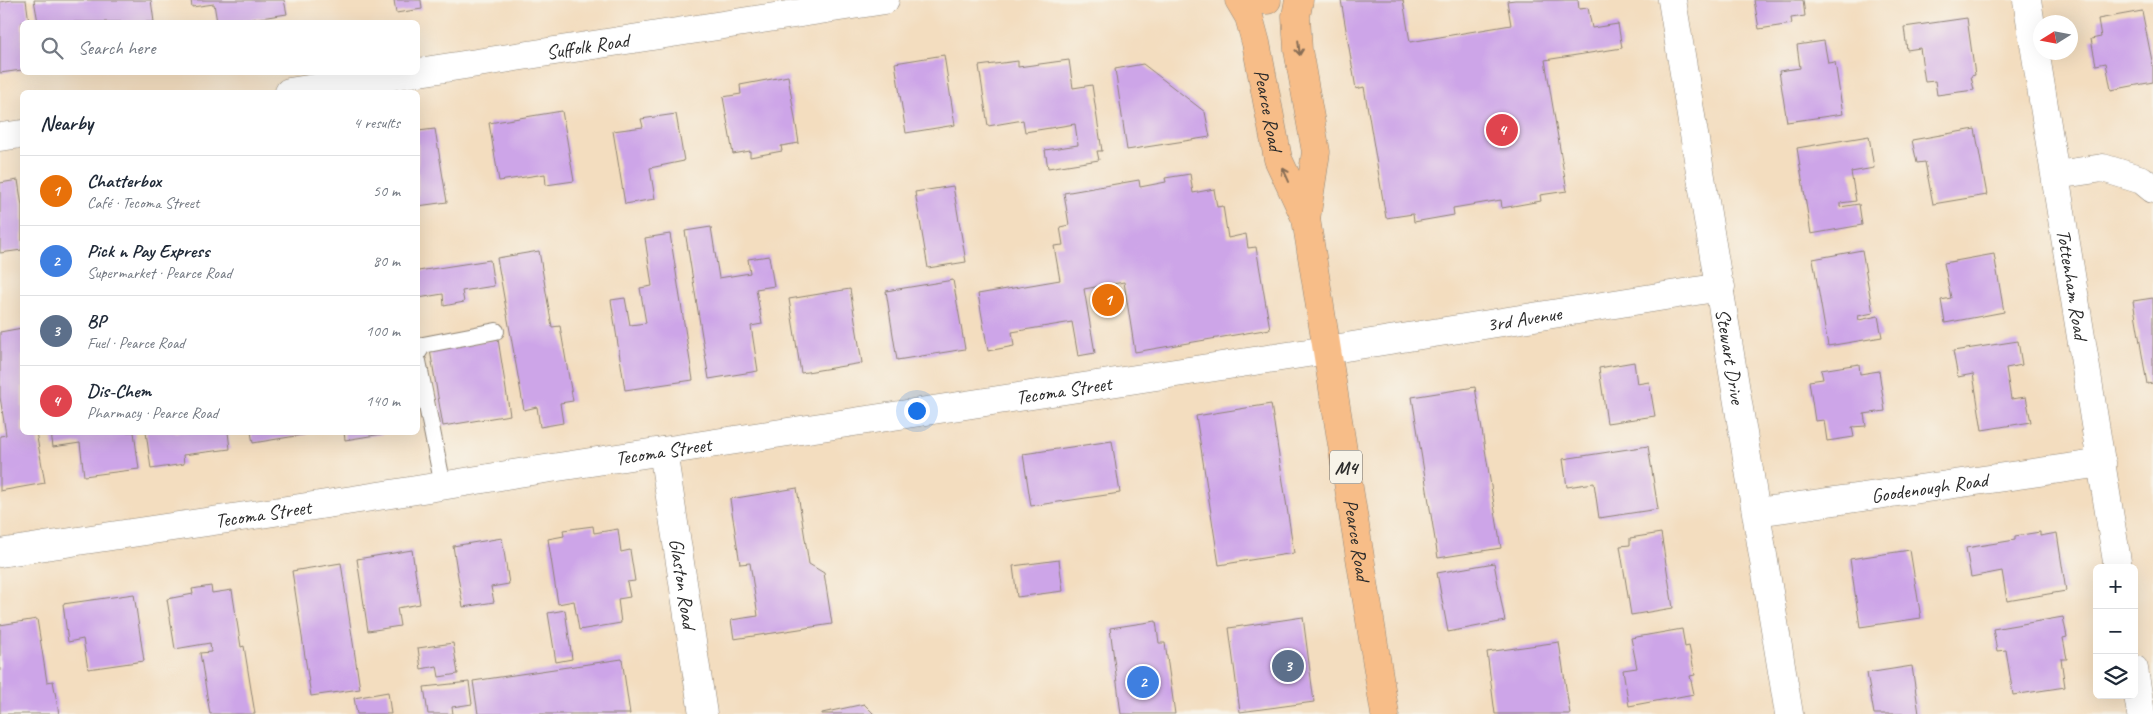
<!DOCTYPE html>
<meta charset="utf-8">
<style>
:root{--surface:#fff;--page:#f6f6f7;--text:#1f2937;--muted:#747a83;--line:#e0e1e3;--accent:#c8321e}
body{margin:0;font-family:Caveat,sans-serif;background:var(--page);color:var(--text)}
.controls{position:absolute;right:15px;bottom:15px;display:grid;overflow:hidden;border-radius:8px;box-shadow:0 5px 20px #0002}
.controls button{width:45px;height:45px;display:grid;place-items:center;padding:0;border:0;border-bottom:1px solid var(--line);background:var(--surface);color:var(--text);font:25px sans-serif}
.compass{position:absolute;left:2033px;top:15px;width:45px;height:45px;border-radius:50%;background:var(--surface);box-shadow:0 5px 20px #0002;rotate:259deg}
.you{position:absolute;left:916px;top:410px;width:18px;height:18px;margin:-12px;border:4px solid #fff;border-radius:50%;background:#1a73e8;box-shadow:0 0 0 8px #1a73e833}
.badge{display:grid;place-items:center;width:32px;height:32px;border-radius:50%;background:var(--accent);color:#fff;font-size:16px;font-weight:700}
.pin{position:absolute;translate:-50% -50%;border:2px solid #fff;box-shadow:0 1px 5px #0006}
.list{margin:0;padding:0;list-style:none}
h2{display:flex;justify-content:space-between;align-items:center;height:65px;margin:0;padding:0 20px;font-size:21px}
h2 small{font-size:16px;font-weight:400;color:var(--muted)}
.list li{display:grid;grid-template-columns:32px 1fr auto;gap:15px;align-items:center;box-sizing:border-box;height:70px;padding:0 20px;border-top:1px solid var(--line)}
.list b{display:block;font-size:19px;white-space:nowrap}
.list p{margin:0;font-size:16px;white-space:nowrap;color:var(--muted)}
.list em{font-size:16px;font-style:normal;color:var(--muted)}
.icon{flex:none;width:28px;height:28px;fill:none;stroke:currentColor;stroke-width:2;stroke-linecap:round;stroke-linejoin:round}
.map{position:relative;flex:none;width:2153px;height:714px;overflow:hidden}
.search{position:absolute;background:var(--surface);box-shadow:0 5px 20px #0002;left:20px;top:20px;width:400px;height:55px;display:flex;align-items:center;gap:12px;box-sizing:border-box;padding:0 18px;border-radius:8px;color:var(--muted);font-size:19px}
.panel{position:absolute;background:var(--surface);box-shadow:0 5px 20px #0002;left:20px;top:90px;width:400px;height:345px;border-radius:8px}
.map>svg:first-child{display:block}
.building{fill:#cda5e8}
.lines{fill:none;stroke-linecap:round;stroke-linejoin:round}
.service-casing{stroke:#8f8475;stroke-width:18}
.minor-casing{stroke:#8f8475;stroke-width:29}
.primary-casing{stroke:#8f8475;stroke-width:29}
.service{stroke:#fff;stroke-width:16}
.minor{stroke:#fff;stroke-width:28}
.primary{stroke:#f7bd88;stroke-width:28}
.oneway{stroke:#876d55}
.labels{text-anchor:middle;stroke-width:4.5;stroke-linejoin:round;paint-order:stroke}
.shield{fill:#f7f3e8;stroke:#686764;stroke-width:1}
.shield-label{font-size:19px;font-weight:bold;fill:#2b2b2b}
.street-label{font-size:20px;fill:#2b2b2b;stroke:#f7f3e8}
</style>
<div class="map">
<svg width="2153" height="714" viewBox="0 0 2153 714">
<rect width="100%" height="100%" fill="#f7f3e8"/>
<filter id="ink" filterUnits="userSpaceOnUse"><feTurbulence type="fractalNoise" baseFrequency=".02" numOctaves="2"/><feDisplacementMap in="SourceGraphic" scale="10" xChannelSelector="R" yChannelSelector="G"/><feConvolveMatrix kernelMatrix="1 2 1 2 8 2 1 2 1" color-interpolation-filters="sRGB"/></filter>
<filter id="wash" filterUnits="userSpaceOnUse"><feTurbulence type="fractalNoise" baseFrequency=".0096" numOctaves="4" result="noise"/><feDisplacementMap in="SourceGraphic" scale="20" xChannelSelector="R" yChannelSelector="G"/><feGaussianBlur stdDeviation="1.12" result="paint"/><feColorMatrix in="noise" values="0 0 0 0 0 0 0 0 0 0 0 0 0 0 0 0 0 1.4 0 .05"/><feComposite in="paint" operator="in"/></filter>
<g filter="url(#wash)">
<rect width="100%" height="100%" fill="#f3ddbf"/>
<g id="blocks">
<!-- building -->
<path class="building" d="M12 0H26L29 22H22V70L0 73V2Z
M34 0H151L154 22H38Z
M191 0H284L287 14 241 21 242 22H217L214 4 192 7Z
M394 0H421L422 9 396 13Z
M1341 0H1403L1410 42 1511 25 1507 1 1515 0H1578L1579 9 1588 8 1592 28 1618 24 1622 48 1545 60 1567 191 1540 195 1541 201 1502 208 1501 200 1453 208 1454 215 1414 222 1413 214 1386 218 1364 87 1356 89Z
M1754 0H1803L1805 16 1791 18 1792 24 1759 29Z
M2142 11 2153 66V82L2111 90 2106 63 2096 65 2091 39 2101 37 2098 19Z
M1967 18 1975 75 1971 76 1974 90 1937 95 1935 81 1925 82 1920 48 1907 50 1904 27Z
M1824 41 1828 63 1835 62 1843 114 1787 122 1779 71 1800 68 1797 45Z
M944 55 955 125 906 133 895 63Z
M1069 60 1073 88 1092 85 1102 151H1097L1099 160 1048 168 1045 150 1078 145 1075 124 1025 132 1023 120 988 126 979 66 1018 61V67Z
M1143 64 1205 112 1210 137 1127 150 1115 69Z
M788 76 799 143 781 146 782 151 750 157V151L733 154 723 97 741 94 740 85Z
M562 111 574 181 546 185 545 174 499 181 489 123Z
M676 114 684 161 650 168 655 199 625 204 613 131 643 127 641 119Z
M435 129 447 202 418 206V131Z
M1975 129 1987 195 1933 204 1925 162 1917 163 1912 140Z
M1869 136 1874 168 1851 172 1856 201 1840 203V207L1859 204 1862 225 1811 234 1797 148Z
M1190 174 1193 193 1214 189 1217 207 1223 206 1228 238 1246 234 1248 248 1256 247 1270 329 1135 352 1124 282 1084 289 1095 353 1078 356 1072 322 1012 332 1014 346 988 351 978 294 1060 280 1054 246 1063 245 1060 227 1069 225 1064 193 1139 180 1140 187 1166 182 1165 178Z
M18 180 22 206V250L0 253V183Z
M953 186 966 262 928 268 915 192Z
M711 227 719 278 750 273 748 259 769 256 774 286 756 289 762 324 751 326 758 371 709 379 685 231Z
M670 234 693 380 625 390 611 300 625 298 630 325 646 323 640 288 652 286 645 238Z
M1862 250 1873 313 1858 316 1859 320 1878 316 1882 337 1828 346 1813 259Z
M539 251 552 327 560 326 573 401 560 403 563 423 540 427 537 407 524 410 497 258Z
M1994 254 2004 312 1945 323 1941 300 1951 298 1944 263Z
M490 260 494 286 462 291 464 302 444 306 443 294 418 298V271Z
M953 280 965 349 897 360 886 291Z
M850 289 862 363 801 373 789 299Z
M2153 298V383L2147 384 2133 301Z
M22 328V432H36L45 483 0 491V436L6 435 0 397V332Z
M498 339 510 415 443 426 430 350Z
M2018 341 2022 365 2006 368 2011 399 2026 397 2031 422 1982 430 1973 374 1958 377 1953 351Z
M1634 362 1637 384 1649 382 1655 416 1607 423 1599 368Z
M1859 364 1860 374 1879 371 1885 411 1864 414 1866 426 1852 427 1854 437 1827 441 1824 420 1815 421 1809 381 1823 379 1821 370Z
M1475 387 1501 548 1438 558 1412 397Z
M1271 404 1294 553 1219 565 1196 416Z
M51 432H134L139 469 84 476 80 443 53 447Z
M146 432H228L230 449 183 455 184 464 151 469Z
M251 432H308V434L253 443Z
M344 432H382V434L345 440Z
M1112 441 1120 493 1031 506 1023 454Z
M1648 446 1658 509 1599 518 1594 483 1567 487 1563 459Z
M797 488 809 564 824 573 832 624 734 639 731 620 758 616 750 563 740 564 730 499Z
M593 526 594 533 618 529 621 552 630 550 635 581 627 582 630 597 618 599 621 623 579 630 574 601 558 604 548 539 564 536 563 530Z
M2040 532V536L2057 533 2066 591 2007 601 2002 571 1971 577 1966 548 2015 540V536Z
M1661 533 1673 608 1631 615 1620 546 1630 545V538Z
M502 538 509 584 491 587 494 602 463 607 453 546Z
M412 550 420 604 397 608 400 626 368 631 357 559Z
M1910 550 1921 618 1860 627 1850 559Z
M1059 560 1063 591 1017 597 1013 566Z
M341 563 360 689 311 696 292 571Z
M1494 563 1505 621 1448 632 1437 573Z
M211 586 212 593 232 590 241 647 244 646 255 714H210L200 653 211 652 210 643 175 649 167 599 193 594 192 589Z
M134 594 144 661 88 669 83 639 68 642 63 604Z
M565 610 572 659 556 662 548 613Z
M1303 617 1314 702 1240 712 1229 628Z
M2063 617 2067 637 2063 638 2067 659H2061L2065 687 2013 695 2006 650 1997 651 1993 629Z
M37 619 47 682 53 681 59 714H0V625Z
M1156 621 1159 643H1165L1175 714H1121L1110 628Z
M1682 629 1685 647 1689 646 1695 675 1690 676 1694 694 1629 706 1623 670 1637 668 1631 638Z
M1559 642 1570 714H1495L1487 652Z
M453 643 458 674 439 677 437 666 421 669 418 648Z
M622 659 630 714H478L473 681Z
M1912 666 1919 714H1874L1867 673Z
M469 682 472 704 452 707 453 714H428L424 687Z
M388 692 391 714H357L354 698Z
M864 704 874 714H822V713Z"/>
</g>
</g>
<g filter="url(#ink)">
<use href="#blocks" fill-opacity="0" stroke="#8f8475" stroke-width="1"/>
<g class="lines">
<defs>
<path id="service" d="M418 353 423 345 496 331
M418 361 443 486"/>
<g id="minor">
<path id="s1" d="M1672 0 1789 714"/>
<path id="s2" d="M2027 0 2118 568"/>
<path id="s3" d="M289 92 885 0"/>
<path d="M0 137 22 134"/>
<path d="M2056 175 2103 168 2142 180 2153 189"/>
<path id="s4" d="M663 451 703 714"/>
<path id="s5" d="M1757 512 2102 463"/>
<path id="s6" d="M0 553C171 526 342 504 512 474L1327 350 1721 287"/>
<path d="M2134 669 2141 714"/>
</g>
<g id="primary">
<path id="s7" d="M1239 0 1249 17 1256 43 1278 159 1306 219 1385 714"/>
<path d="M1254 0H1267"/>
<path d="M1299 0 1296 16 1298 50 1316 152 1306 219"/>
</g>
</defs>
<!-- service casing -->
<use href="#service" class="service-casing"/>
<!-- minor casing -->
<use href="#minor" class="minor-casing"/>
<!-- primary casing -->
<use href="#primary" class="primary-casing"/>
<!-- service -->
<use href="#service" class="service"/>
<!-- minor -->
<use href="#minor" class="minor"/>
<!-- primary -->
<use href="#primary" class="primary"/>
</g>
<!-- one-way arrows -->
<defs><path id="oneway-shaft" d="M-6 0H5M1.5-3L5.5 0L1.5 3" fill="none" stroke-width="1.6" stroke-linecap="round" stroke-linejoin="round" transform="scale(1.25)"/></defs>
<g class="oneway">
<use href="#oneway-shaft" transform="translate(1299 48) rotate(84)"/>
<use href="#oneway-shaft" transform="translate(1286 175) rotate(-114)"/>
</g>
</g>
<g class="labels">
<!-- shield labels -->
<rect class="shield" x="1330" y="450.5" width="32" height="33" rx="4"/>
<g class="shield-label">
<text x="1346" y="474">M4</text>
</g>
<!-- street labels -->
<g class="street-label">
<text dy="7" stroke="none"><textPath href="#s3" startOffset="302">Suffolk Road</textPath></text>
<text dy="7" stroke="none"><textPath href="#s7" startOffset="115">Pearce Road</textPath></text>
<text dy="7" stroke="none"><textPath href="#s2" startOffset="288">Tottenham Road</textPath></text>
<text dy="7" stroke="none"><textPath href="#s6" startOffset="1542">3rd Avenue</textPath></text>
<text dy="7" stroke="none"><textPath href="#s1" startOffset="361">Stewart Drive</textPath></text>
<text dy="7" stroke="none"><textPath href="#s6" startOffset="1076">Tecoma Street</textPath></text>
<text dy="7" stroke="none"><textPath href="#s6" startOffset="671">Tecoma Street</textPath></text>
<text dy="7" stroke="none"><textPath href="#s5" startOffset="174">Goodenough Road</textPath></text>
<text dy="7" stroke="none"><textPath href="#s6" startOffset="266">Tecoma Street</textPath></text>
<text dy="7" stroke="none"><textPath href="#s7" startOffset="556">Pearce Road</textPath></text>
<text dy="7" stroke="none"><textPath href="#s4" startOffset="134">Glaston Road</textPath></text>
</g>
</g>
</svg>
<div class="controls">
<button>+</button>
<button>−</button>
<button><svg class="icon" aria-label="layers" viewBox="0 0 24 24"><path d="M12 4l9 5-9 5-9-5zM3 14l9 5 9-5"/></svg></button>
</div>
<svg class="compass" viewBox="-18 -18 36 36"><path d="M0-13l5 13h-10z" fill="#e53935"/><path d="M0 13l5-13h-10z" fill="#747a83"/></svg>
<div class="you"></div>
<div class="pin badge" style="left:1108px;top:300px;background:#e8710a">1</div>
<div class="pin badge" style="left:1143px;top:682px;background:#3f7fe0">2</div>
<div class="pin badge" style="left:1288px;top:666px;background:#5c6f8a">3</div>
<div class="pin badge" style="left:1502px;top:130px;background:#e0444e">4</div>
<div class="search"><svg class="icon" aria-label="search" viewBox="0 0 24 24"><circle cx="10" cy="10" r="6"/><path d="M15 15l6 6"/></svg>Search here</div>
<section class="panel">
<h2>Nearby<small>4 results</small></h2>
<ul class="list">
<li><span class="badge" style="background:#e8710a">1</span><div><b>Chatterbox</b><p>Café · Tecoma Street</p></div><em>50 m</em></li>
<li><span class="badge" style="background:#3f7fe0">2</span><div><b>Pick n Pay Express</b><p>Supermarket · Pearce Road</p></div><em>80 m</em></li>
<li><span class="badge" style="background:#5c6f8a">3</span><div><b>BP</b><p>Fuel · Pearce Road</p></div><em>100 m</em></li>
<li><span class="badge" style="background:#e0444e">4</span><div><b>Dis-Chem</b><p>Pharmacy · Pearce Road</p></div><em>140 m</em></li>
</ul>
</section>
</div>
